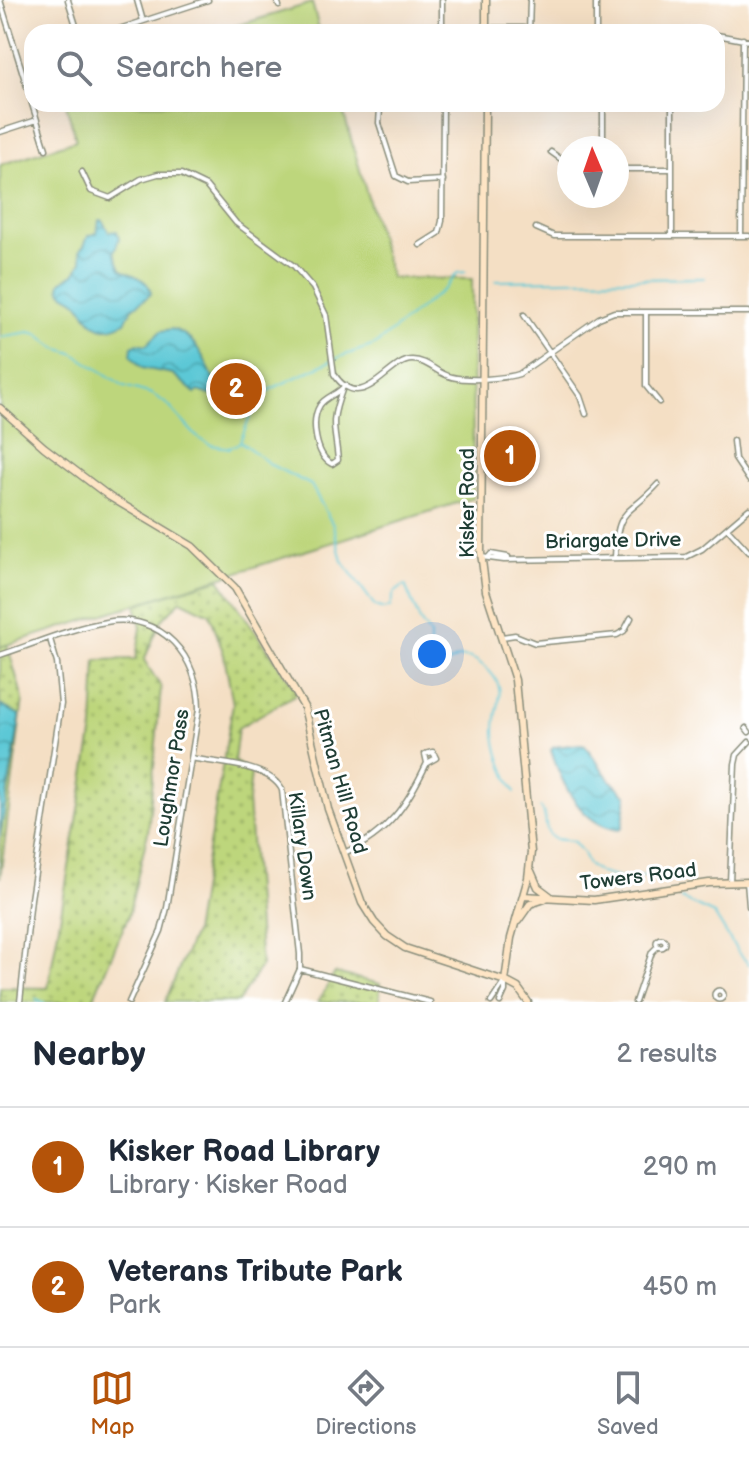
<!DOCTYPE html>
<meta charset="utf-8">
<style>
:root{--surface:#fff;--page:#f6f6f7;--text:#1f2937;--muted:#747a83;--line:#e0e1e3;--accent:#b45309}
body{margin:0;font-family:"Balsamiq Sans",sans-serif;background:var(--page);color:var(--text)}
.compass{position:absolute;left:557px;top:136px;width:72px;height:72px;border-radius:50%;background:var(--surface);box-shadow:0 8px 32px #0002;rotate:358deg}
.you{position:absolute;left:432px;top:654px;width:28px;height:28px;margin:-20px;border:6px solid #fff;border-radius:50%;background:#1a73e8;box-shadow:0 0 0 12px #1a73e833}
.badge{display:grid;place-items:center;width:52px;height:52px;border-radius:50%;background:var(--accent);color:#fff;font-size:26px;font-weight:700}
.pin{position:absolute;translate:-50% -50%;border:4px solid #fff;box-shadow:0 2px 8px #0006}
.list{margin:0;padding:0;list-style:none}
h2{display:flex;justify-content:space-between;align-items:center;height:104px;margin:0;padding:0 32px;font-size:34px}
h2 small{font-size:26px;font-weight:400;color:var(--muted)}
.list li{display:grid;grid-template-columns:52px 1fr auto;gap:24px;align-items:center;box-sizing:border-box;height:120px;padding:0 32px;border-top:2px solid var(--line)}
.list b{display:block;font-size:30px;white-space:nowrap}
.list p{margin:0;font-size:26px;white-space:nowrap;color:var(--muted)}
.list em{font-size:26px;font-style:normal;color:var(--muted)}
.icon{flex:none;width:44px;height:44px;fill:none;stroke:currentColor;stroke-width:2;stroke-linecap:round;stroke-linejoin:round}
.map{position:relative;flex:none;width:749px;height:1002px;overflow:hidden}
.search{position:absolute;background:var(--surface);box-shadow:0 8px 32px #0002;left:24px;right:24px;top:24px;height:88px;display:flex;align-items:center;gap:20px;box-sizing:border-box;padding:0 28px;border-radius:24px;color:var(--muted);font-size:30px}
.sheet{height:344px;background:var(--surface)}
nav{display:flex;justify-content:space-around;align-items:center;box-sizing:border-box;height:112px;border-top:2px solid var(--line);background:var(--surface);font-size:22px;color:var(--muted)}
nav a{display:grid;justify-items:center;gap:4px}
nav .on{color:var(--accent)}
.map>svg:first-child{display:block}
.grass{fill:url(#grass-dots);stroke:#6e8a58;stroke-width:2}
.green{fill:#bdd67b;stroke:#6e8a58;stroke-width:2}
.water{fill:url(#water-waves);stroke:#3e8285;stroke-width:2}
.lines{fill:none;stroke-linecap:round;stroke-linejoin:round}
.stream{stroke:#5cc8d6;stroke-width:2}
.street-casing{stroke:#8a8e7c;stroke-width:7}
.secondary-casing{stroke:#8a8e7c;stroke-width:9}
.street{stroke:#fff;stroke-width:4}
.secondary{stroke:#fee5c5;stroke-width:6}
.labels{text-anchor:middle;stroke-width:6;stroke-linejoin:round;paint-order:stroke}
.street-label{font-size:20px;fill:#1f3d34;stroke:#fff}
</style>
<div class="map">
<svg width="749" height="1002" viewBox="0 0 749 1002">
<defs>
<pattern id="grass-dots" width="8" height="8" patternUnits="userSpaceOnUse" patternTransform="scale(2)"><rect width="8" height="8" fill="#bdd67b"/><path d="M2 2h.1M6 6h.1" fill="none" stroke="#99af66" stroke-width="1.8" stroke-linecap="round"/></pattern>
<pattern id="water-waves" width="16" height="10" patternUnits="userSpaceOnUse" patternTransform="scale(2)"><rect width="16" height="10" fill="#5cc8d6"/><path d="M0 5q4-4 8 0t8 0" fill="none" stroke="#4ba4ae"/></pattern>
</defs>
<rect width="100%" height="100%" fill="#fff"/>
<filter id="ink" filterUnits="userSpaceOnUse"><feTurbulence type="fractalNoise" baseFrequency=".0125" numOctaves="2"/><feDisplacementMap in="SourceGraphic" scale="16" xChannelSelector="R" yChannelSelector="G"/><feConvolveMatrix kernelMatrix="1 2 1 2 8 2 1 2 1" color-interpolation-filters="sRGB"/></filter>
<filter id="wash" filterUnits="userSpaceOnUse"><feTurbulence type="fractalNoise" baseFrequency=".006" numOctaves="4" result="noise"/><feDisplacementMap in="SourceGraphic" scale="32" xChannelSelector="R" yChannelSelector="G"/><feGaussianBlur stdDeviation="1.8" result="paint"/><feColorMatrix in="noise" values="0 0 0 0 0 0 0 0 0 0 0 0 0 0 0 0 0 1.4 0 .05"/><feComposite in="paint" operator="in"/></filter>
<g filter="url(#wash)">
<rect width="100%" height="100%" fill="#f4dfc4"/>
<!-- grass -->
<path class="grass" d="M219 579 298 693 238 728 234 761 251 773 248 801 261 966 238 1002H165L194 933 233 704 224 655 210 614 181 600 161 621 144 660 161 687 148 832 128 917 92 1002H0V987L48 988 93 729 96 660 136 659 141 628 136 604Z
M7 644 23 699 0 878V647Z
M335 973 380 984 379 1002H318Z"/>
<!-- green -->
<path class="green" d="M312 3 320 32H216Z
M66 104H341L391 278 472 279 473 498 0 647V165L76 140Z"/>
<!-- water -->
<path class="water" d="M99 220H102L109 232 117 231 119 239 114 252 121 269C132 276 150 278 151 294L132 309 125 322C98 337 93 323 79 304 72 294 57 297 61 282L74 274 82 262 80 250 84 246 88 236 97 233Z
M172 329C202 337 210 376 224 400L199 391 195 393 173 374 142 368 131 356 132 346 138 343 146 345 161 331Z
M0 705 20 715V719L0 837Z
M581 744 585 745 609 779 627 796 622 828 619 830C580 825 561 782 551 750L554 747Z"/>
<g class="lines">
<!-- stream -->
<path class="stream" d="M495 281 704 278
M0 337 29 332 38 334 56 348 73 353 124 386 152 394 167 404 197 437 211 445 230 448 240 442 252 412 260 399 271 389 339 357 375 345 445 288 457 273 466 272
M241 442 271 465 311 485 333 525 342 561 375 606 384 609 390 607 394 593 405 585 420 621 430 635V652L441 666C450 664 454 657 464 657 473 657 479 662 486 668 511 690 494 705 495 732 496 753 505 774 515 792
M540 807C549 815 542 831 553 838 559 841 568 839 574 842L583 853 588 865 600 873 624 879H634L648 874 657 880
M681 899 714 914 739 954 749 964
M36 999 44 1002"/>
</g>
</g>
<g filter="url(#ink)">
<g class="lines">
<defs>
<path id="street" d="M0 0 32 103
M68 0 78 32
M137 0 143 21
M277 0 279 6
M442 0V32
M596 0V32
M110 32 208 0
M421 32H476
M489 32 493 28H524L528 32
M529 32 530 0
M717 35 749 41
M32 104 46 149
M603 104V148
M672 104V235
M380 108 379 123 396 176 408 182 443 180
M0 132 37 120
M551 152 569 165
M617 169H672
M82 172 91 191 110 198 141 179 158 174H181L206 186 236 223 294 266 313 288 326 315 334 374C362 417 388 360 412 360 428 360 437 374 452 377 469 381 503 379 519 374L599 318 614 312H749
M536 228 554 236H749
M741 236 743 39
M420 245 439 233 442 221 443 104
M646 312V386L659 402
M524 315 580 396 586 414
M342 390C329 426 335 425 338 460L332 464C316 456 310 421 320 405 326 396 339 394 345 385
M733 441 735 459 749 480
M727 528 749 552
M481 557 504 560 686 557 702 549 749 509
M488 558 491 554 508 557
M615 558C617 506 627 518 658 484
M502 637 515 635 535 643 617 635 624 631 631 618
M0 655C34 644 70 628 106 622 162 612 199 657 199 709L167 908 161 931 129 1002
M746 728 749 732
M191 758C218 764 269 764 282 790L300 954V969L285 1002
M344 853C388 834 407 805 427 763L425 754 433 752 436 758 427 763
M730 882 735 764 737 755 749 742
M747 882 749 906
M656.5 943a4.5 4.5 0 1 1 9 0a4.5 4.5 0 1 1-9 0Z
M300 969 430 1002
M714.5 995a4.5 4.5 0 1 1 9 0a4.5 4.5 0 1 1-9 0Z
M20 1002 31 899 61 704 57 663 50 639
M491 1002 505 981
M500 1002 505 991V982
M635 1002 652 952 658 946"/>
<path id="secondary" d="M486 32V0
M485 104 481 553 486 591 515 680 531 852 528 878 511 938 505 981
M0 408 44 447 110 497 192 546 235 588 304 707 328 809 362 903 374 922 387 936 405 948 505 981 518 988 528 1002
M531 871 538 887 550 896
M523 896 594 900 709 883 749 882
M518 921 530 904 545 899"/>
</defs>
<!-- street casing -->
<use href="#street" class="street-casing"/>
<!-- secondary casing -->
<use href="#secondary" class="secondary-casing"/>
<!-- street -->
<use href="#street" class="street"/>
<!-- secondary -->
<use href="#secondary" class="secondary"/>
</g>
</g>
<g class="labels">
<!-- street labels -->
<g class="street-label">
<text transform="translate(467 503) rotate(-90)" y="7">Kisker Road</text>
<text transform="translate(613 540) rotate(-1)" y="7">Briargate Drive</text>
<text transform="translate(171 778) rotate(-81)" y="7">Loughmor Pass</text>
<text transform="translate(341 781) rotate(74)" y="7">Pitman Hill Road</text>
<text transform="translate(303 846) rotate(82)" y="7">Killary Down</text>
<text transform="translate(638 876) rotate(-7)" y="7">Towers Road</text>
</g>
</g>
</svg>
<svg class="compass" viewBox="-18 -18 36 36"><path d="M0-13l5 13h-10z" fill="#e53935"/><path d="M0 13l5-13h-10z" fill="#747a83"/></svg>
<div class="you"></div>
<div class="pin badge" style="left:510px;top:456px">1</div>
<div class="pin badge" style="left:236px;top:389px">2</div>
<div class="search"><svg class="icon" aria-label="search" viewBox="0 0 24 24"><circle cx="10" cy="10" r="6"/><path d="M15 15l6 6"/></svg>Search here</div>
</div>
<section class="sheet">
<h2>Nearby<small>2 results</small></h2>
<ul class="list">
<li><span class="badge">1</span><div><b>Kisker Road Library</b><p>Library · Kisker Road</p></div><em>290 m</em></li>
<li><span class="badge">2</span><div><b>Veterans Tribute Park</b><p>Park</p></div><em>450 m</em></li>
</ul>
</section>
<nav>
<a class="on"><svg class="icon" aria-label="map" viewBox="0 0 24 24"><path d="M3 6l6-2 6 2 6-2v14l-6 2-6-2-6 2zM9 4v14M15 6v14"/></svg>Map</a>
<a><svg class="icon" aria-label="directions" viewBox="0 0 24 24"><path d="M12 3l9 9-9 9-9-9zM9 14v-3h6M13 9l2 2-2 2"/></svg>Directions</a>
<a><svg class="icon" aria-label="saved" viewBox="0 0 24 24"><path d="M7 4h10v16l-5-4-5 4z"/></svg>Saved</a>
</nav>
